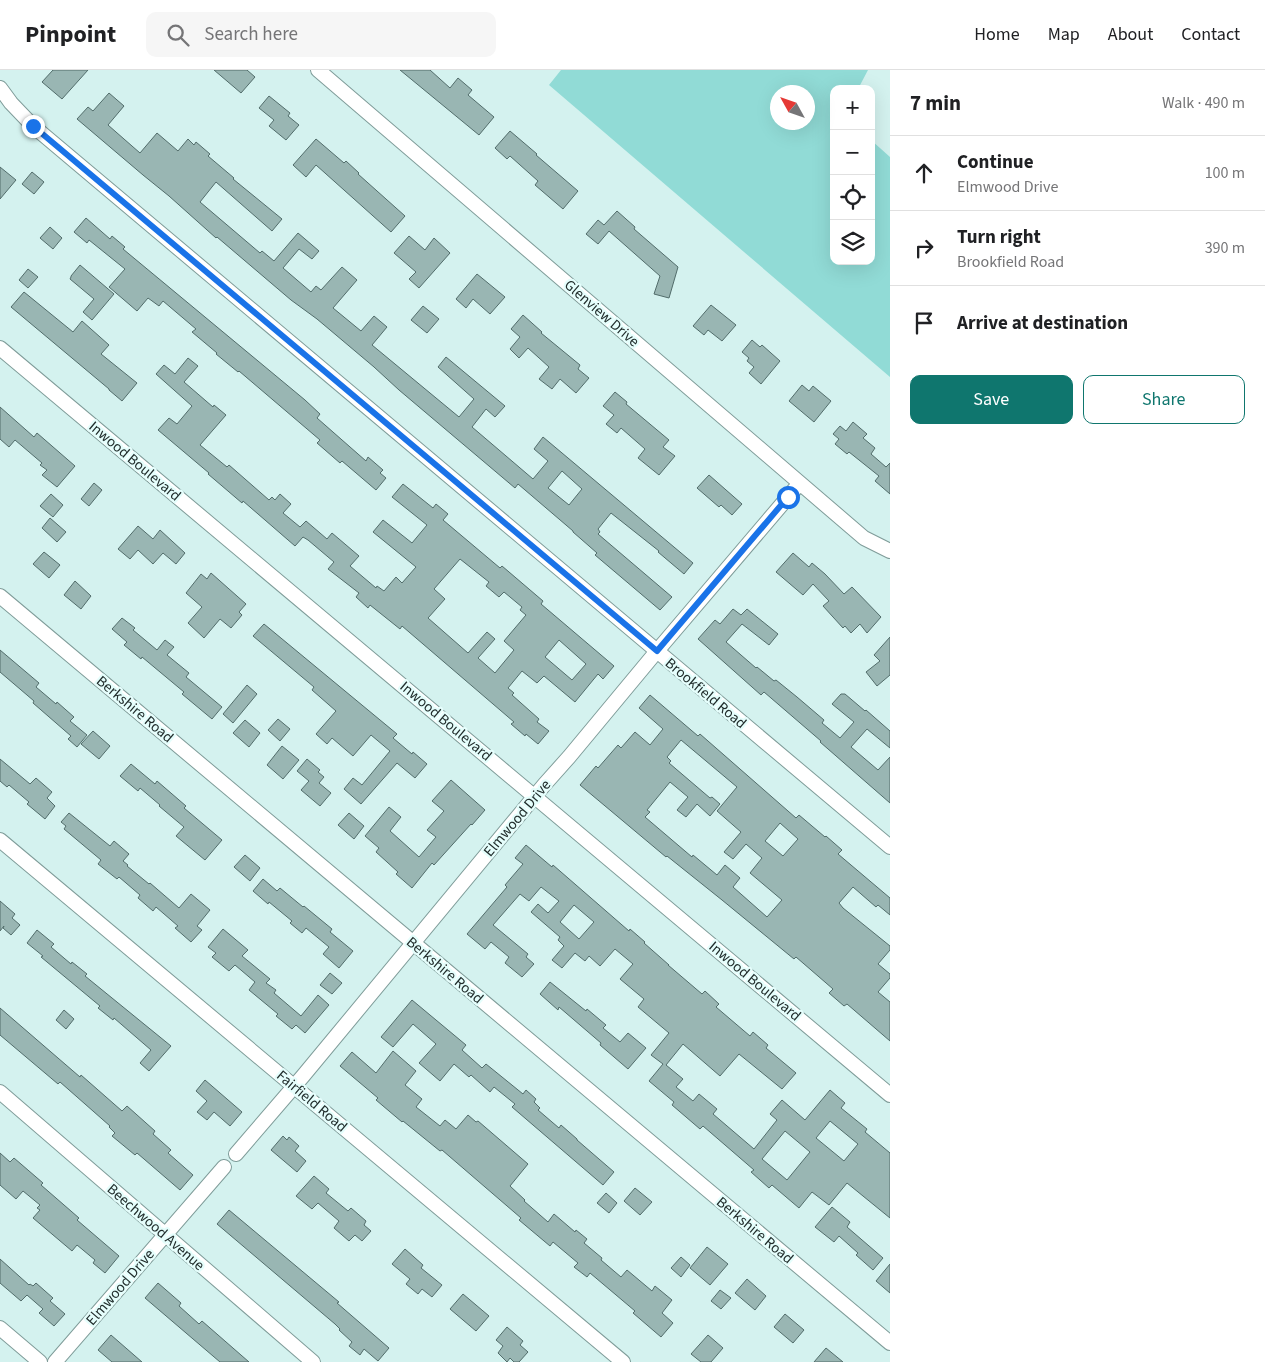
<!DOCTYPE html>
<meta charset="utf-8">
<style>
:root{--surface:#fff;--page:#f6f6f6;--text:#202124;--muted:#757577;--line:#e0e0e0;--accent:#0f766e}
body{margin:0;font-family:"Source Sans 3",sans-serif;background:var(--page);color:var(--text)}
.controls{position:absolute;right:15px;top:15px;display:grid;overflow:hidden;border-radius:10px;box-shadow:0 5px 20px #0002}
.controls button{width:45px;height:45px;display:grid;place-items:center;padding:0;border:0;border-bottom:1px solid var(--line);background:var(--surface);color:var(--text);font:25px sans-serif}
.compass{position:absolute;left:770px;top:15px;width:45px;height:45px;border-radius:50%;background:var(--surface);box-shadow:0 5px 20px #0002;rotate:310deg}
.stop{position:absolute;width:15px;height:15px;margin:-11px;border:4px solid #1a73e8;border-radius:50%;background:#fff}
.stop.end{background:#1a73e8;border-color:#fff;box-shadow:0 1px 5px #0008}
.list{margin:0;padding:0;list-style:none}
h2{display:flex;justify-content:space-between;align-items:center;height:65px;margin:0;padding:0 20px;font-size:21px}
h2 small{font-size:16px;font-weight:400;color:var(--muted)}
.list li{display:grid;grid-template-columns:32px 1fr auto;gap:15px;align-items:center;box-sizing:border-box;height:75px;padding:0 20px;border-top:1px solid var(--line)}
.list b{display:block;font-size:19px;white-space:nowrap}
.list p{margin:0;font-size:16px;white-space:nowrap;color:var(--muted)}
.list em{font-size:16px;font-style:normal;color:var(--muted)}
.actions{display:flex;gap:10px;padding:15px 20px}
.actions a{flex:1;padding:11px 0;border:1px solid var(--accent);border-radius:10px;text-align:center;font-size:18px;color:var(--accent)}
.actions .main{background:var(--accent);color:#fff}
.icon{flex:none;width:28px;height:28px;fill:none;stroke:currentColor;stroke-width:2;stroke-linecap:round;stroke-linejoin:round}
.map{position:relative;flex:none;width:890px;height:1292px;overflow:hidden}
header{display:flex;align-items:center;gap:30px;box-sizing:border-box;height:70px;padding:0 25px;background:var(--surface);border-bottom:1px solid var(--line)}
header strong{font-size:24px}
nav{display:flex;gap:28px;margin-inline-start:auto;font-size:18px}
.search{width:350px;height:45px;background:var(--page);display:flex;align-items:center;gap:12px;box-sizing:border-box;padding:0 18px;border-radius:10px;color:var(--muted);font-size:19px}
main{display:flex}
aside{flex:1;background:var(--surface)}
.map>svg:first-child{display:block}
.green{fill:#91dbd6;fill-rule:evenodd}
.building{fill:#99b6b3;stroke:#526d6b;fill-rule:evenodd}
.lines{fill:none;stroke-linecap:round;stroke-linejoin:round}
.minor-casing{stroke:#7f9c99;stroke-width:16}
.minor{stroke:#fff;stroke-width:14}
.route{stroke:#1a73e8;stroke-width:6}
.labels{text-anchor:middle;stroke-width:4.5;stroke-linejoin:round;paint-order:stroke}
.street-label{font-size:15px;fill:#212d2c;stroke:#e5fefc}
</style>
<header>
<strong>Pinpoint</strong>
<div class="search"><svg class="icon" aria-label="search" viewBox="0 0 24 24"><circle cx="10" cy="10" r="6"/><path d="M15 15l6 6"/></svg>Search here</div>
<nav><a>Home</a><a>Map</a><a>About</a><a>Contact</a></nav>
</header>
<main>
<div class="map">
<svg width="890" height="1292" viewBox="0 0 890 1292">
<rect width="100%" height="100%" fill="#d4f2ef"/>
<!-- green -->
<path class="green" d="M561 0H868L858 19H834V191H871V70L890 87V307L549 15ZM778 22H808V52H778Z"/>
<!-- building -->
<path class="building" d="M53 0H88L62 29 42 12Z
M214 0H247L255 7 241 23Z
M400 0H430L450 18 458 8 472 20 468 25 494 47 479 65Z
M109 23 124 36 108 55 140 83 157 63 178 81 188 69 194 75 196 72 210 84 208 86 234 108 233 109 282 149 272 161 216 112 200 132 260 183 262 181 274 191 298 163 319 181 312 189 299 179 283 198 311 222 316 216 321 220 342 197 357 210 333 238 361 261 374 246 387 257 372 275 459 347 474 329 438 297 446 287 505 336 495 347 486 339 472 357 533 409 548 391 534 379 543 367 693 493 684 504 658 482 659 481 611 443 598 459 600 462 598 464 672 527 660 540 595 485 597 483 573 462V461L518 414 515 418 399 320 374 297 317 249 291 230 217 167 216 168 169 126 143 105 77 49 88 37 93 41ZM562 401 582 419 569 435 548 418Z
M269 26 290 43 288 46 299 55 286 70 269 56 274 50 259 38Z
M510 61 537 84 536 85 578 121 563 139 535 115 538 111 510 86 507 89 495 78Z
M316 69 344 93 346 91 359 103 358 104 405 146 391 162 316 95 306 107 293 95Z
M0 97 16 110 0 129Z
M32 102 44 112 34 124 22 114Z
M617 141 635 157 634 159 678 197 669 228 654 224 660 206 609 161 598 174 586 164 598 150 604 155Z
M86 148 110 169 112 166 125 177 123 179 305 330 320 344 317 348 366 391 368 387 383 400 380 403 386 408 376 420 342 391 340 393 317 373 320 370 239 301 238 302 216 284 217 283 192 262 196 259 163 231 159 236 148 228 137 241 109 217 125 199 89 170 87 173 74 162Z
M50 157 62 168 53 179 40 168Z
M409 166 425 180 434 168 450 183 419 218 409 209 416 202 394 183Z
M80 195 114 224 92 250 83 242 94 229 70 209 71 207V206Z
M28 199 38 207 28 218 19 210Z
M477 204 505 227 490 244 473 229 466 238 456 229Z
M24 222 73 262 82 251 109 275 101 284 137 313 122 331 109 320V319L11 237Z
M711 235 736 255 722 271 708 260 704 265 693 256Z
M423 236 439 249 427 263 411 250Z
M523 245 542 262 541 263 580 295 578 299 589 308 576 323 560 309 552 319 539 309 549 297 528 278 519 288 510 279 520 267 511 259Z
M752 270 760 277 762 275 780 291 761 314 749 303 754 297 747 291 749 288 742 282Z
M188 288 198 296 184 312 213 337 214 335 226 345 200 375 227 397 229 395 269 430 272 427 275 430 280 424 291 434 283 443 300 457 306 451 327 469 332 463 359 486 350 496 376 518 377 516 384 521 396 507 402 513 416 497 373 462 383 450 412 473 427 455 392 427 403 414 433 438 436 434 448 444 443 450 500 498 502 496 543 531 541 534 614 596 603 609 598 604 575 632 544 606 537 613 522 601 508 618 514 623 512 625 539 649 537 652 549 661 538 674 526 664 525 666 511 654 514 652 402 556 400 559 370 535 368 538 356 527 359 523 328 499 334 492 308 470 303 467 295 476 243 431 242 433 208 404 209 403 158 360 169 348 177 354 192 336 156 304 164 295 175 304ZM460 489 489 512 486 516 499 527 504 522 522 537 520 540 526 545 504 571 514 580 495 603 478 588 495 569 487 562 468 583 428 548 445 529 434 519ZM559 570 586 594 572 610 545 587Z
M802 315 809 321 813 316 831 331 814 352 789 331Z
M615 322 627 332 626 334 669 370 663 377 675 386 659 405 638 388 645 379 621 358 617 363 606 354 614 345 603 336Z
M0 337 34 367 37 363 75 396 57 417 42 405 47 400 40 395 42 393 15 370 9 377 0 369Z
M853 352 867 364 863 368 875 378 871 384 886 397 890 393V424L875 411 879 406 849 382 847 384 835 374 839 369 833 364 840 356 846 361Z
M709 405 742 434 732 445 721 435 719 437 697 418Z
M94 413 102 420 89 436 81 429Z
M51 424 63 435 53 447 40 436Z
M50 448 66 462 57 472 42 458Z
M138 456 153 469 160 460 185 483 176 494 163 483 153 494 138 480 130 489 118 479Z
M44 482 60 495 49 508 33 494Z
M793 483 809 497 812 493 825 504 844 524 852 517 881 547 867 563 860 554 851 563 845 556 843 558 823 536 829 531 813 514 803 525 776 502Z
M211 503 246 534 239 542 242 545 231 558 220 549 204 568 188 553 202 537 186 523 201 504 207 509Z
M75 511 91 526 81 539 64 525Z
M733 539 741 545 747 539 778 564 769 575 742 554 726 572 756 598 757 597 774 611 776 610 797 627 824 650 822 653 840 668 854 652 832 634 841 624H845L865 641 866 640 890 661V678L867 659 851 677 878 700 890 687V733L820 672 821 671 764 622 761 625 698 569 715 550 720 554Z
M122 548 135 558 133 560 157 580 165 570 174 577 167 585 189 603 186 607 222 637 212 649 182 624 184 622 142 587 141 589 124 575 127 572 112 559Z
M264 554 397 664 393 668 412 684 413 682 427 694 415 708 397 693 361 734 344 719 353 708 362 715 390 681 371 665 353 686 332 668 327 674 316 664 336 641 312 620 314 617 253 566Z
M890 567V605L877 616 866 602 880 591 874 585Z
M0 580 39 613 36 617 56 634 57 632 74 647 70 651 87 665 77 677 68 669 71 666 33 633 34 631 0 602Z
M247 615 257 624 233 653 223 644Z
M650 625 698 666 700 664 796 748 799 745 825 767 826 766 842 780 838 784 890 828V845L878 835 876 837 853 817 839 833 843 838 890 876V880L878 894 890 904V908L878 922 890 932V971L847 934 844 936 829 923 833 919 796 887 794 889 722 830 667 786 666 787 580 715 596 696 598 698 618 675 621 678 635 662 650 675 663 659 639 638ZM681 670 737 717 717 741 741 762 724 782 733 789 746 774 762 788 750 803 782 830 767 847 733 817 740 808 725 795 717 805 693 785 692 787 645 747 650 742 647 740 670 712 688 727 677 740 686 747 697 734 710 746 720 734 712 727 710 728 669 693 671 691 667 687ZM780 753 798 769 783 786 765 771Z
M278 649 290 659 280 671 268 660Z
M245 650 260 663 249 677 233 663Z
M93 661 110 676 99 689 81 674Z
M282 676 299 690 283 709 267 695Z
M0 689 30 714 36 708 52 722 47 728 55 736 45 749 27 734 29 732 9 715 7 717 0 711Z
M307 689 320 700 318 702 324 707 319 713 331 723 320 736 301 720 309 711 297 701Z
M131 694 155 714 157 711 186 736 184 738 222 770 205 790 176 766 184 757 159 736 160 735 140 718 138 721 120 706Z
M451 710 485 740 472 755 471 754 434 795 432 793 412 818 396 804 398 802 376 782 379 778 365 766 389 737 401 747 390 761 419 787 436 767 427 760 444 741 432 731Z
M69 743 110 776 114 771 129 784 123 791 128 795 127 796 149 814 150 813 179 838 191 824 210 840 197 856 202 860 191 872 175 858 178 856 156 837 153 841 138 828 140 825 119 807 117 809 98 794 101 790 64 759 66 756 61 752Z
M349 743 364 756 354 769 338 755Z
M526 775 552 797 553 795 629 861 630 859 645 872 644 873 669 895H668L702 924 705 921 719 934 716 937 750 966 753 962 768 975 766 978 796 1003 782 1019 739 984 720 1006 683 974 666 995 683 1009 676 1017 693 1031 699 1024 717 1039 713 1044 754 1079 777 1050 770 1044 782 1030 805 1050 830 1020 845 1033 841 1038 867 1059 865 1062 890 1083V1148L847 1113 829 1135 812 1122 799 1138 772 1115 769 1118 751 1102 754 1100 703 1056 700 1059 672 1035 674 1032 649 1011 663 994 651 985 669 963 638 937 644 929 620 909 633 894 615 879 600 896 589 886 585 891 575 883 562 898 552 890 564 876 558 870 560 867 531 842 538 834 548 843 559 831 541 817 529 831 520 824 493 855 528 884 526 887 534 894 522 907 505 893 509 887 491 872 485 879 467 864 507 817 505 815 523 794 515 788ZM574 835 594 852 579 869 560 852ZM830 1051 858 1074 844 1091 816 1068ZM785 1061 810 1082 787 1110 762 1089Z
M245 785 260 798 250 811 234 797Z
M263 809 277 821 280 818 303 837 304 836 332 859 330 862 353 881 339 898 323 884 329 877 306 858 302 863 290 853 292 851 269 832 268 834 253 821Z
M0 831 15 844 12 848 20 855 11 865 3 858 4 856 0 861Z
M223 859 248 880 242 886 270 909 266 913 276 920 274 923 301 946 318 925 329 935 305 963 296 955 292 959 276 946 278 944 249 920 255 912 235 895 229 901 212 887 216 883 208 877Z
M37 860 54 874 51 877 71 894 72 892 87 904 85 906 171 976 149 1001 140 993 151 980 114 948 113 950 98 938 100 936 41 887 43 886 27 873Z
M330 903 342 913 332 924 320 915Z
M550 912 586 941 587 939 606 955 603 958 620 972 628 963 646 978 628 999 600 975 601 973 559 937 558 940 540 924Z
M412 930 466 975 462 980 482 998 486 994 523 1024 526 1020 536 1029 534 1032 540 1038 538 1040 559 1058 561 1055 577 1069V1070L614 1102 603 1115 512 1037 515 1034 494 1017 490 1022 471 1005 469 1007 454 994 440 1011 419 993 436 974 413 954 393 977 381 967Z
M0 938 80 1007 81 1005 122 1041 127 1036 155 1061 153 1064 171 1080 168 1083 193 1105 180 1120 137 1083 135 1085 112 1066 115 1063 109 1057 110 1056 60 1012 58 1014 0 965Z
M64 940 74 949 66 959 56 950Z
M393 981 416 1001 405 1015 422 1029 416 1037 440 1056 445 1050 456 1059 468 1045 476 1052 478 1051 528 1094 510 1116 525 1130 524 1131 548 1152 554 1144 575 1162 576 1160 587 1169 584 1173 602 1188 601 1190 621 1207 627 1200 652 1221 655 1216 672 1230 662 1243 673 1253 661 1267 633 1243 635 1241 590 1203 587 1207 574 1197 578 1193 553 1172 550 1176 519 1150 521 1148 442 1080 440 1081 403 1051 402 1052 376 1030 378 1028 340 996 352 982 376 1003Z
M205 1010 242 1042 230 1056 214 1042 207 1050 197 1042 207 1031 196 1021Z
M283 1066 287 1070 289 1067 299 1076 295 1081 306 1091 297 1102 271 1080Z
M0 1083 10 1092 14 1088 43 1113 41 1115 79 1148 77 1150 119 1186 105 1203 93 1193 95 1190 77 1175 72 1181 33 1148 40 1140 37 1138 40 1135 23 1121 16 1129 0 1115Z
M314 1106 329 1119 326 1123 348 1141 351 1138 366 1151 364 1155 371 1161 362 1171 355 1165 349 1171 334 1158 339 1151 318 1133 312 1139 296 1126Z
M635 1118 652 1132 640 1145 624 1131Z
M606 1123 617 1133 609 1143 597 1133Z
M832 1137 850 1152 847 1157 883 1188 873 1200 856 1185 858 1183 839 1166 834 1172 815 1157Z
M229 1140 339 1232 337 1233 389 1278 378 1291 364 1279 360 1285 349 1276 352 1272 339 1260 340 1259 335 1254 217 1154Z
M707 1177 728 1194 710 1215 690 1198Z
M405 1179 423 1195 421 1198 442 1215 432 1227 422 1219 418 1224 406 1214 410 1209 392 1194Z
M681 1187 690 1195 681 1207 671 1198Z
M0 1189 29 1215 30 1214 33 1216 36 1213 53 1228 50 1231 65 1244 54 1256 39 1243 43 1239 27 1225 21 1231 0 1213Z
M890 1194V1223L876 1211Z
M747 1209 766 1226 755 1240 735 1223Z
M158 1213 181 1233 179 1236 199 1254 202 1251 249 1292H220L145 1228Z
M720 1220 731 1228 721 1239 711 1231Z
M463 1224 489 1246 476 1261 450 1239Z
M785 1244 804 1260 793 1273 774 1257Z
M507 1257 523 1271 520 1275 528 1282 519 1292H514L510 1288 507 1292 498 1283 503 1276 496 1270Z
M111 1265 142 1292H112L98 1280Z
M708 1265 723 1278 711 1292H701L691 1284Z
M826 1278 843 1292H814Z"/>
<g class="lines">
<defs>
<path id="minor" d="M318 0 864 468 890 481
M0 18 11 33 33 56 890 777
M0 278 890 1025
M0 526 890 1273
M0 770 623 1292
M0 1022 313 1292
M236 1084 303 1006 544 715 569 687 657 581 800 413
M0 1258 40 1292
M55 1292 224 1097"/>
</defs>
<!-- minor casing -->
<use href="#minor" class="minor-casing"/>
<!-- minor -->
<use href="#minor" class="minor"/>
</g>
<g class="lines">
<!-- route -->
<path class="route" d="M33 56 657 581 788 427"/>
</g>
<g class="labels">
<!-- street labels -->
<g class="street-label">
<text transform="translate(602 243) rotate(41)" y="5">Glenview Drive</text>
<text transform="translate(135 391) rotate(40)" y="5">Inwood Boulevard</text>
<text transform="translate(706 623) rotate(40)" y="5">Brookfield Road</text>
<text transform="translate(135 639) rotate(40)" y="5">Berkshire Road</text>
<text transform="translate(446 651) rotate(40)" y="5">Inwood Boulevard</text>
<text transform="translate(517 748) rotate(-50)" y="5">Elmwood Drive</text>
<text transform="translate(445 900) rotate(40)" y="5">Berkshire Road</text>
<text transform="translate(755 911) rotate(40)" y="5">Inwood Boulevard</text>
<text transform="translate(312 1031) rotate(40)" y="5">Fairfield Road</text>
<text transform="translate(156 1157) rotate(41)" y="5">Beechwood Avenue</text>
<text transform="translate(755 1160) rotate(40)" y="5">Berkshire Road</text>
<text transform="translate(120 1217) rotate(-49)" y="5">Elmwood Drive</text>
</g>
</g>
</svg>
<div class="controls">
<button>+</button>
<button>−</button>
<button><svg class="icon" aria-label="locate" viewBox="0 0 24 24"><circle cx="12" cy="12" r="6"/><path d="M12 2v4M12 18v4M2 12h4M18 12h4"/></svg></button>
<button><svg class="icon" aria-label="layers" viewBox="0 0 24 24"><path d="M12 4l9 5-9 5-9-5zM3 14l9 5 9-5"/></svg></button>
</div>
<svg class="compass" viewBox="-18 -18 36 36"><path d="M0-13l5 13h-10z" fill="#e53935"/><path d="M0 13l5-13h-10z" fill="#757577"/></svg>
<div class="stop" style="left:788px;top:427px"></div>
<div class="stop end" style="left:33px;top:56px"></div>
</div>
<aside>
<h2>7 min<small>Walk · 490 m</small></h2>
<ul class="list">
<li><svg class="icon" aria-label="ahead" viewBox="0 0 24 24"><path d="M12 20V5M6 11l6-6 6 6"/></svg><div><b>Continue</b><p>Elmwood Drive</p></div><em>100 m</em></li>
<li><svg class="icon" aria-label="right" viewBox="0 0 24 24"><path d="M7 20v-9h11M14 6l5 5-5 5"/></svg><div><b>Turn right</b><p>Brookfield Road</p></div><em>390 m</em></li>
<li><svg class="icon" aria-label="arrive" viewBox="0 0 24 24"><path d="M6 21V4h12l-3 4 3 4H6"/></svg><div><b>Arrive at destination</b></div></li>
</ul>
<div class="actions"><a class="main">Save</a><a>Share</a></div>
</aside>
</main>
